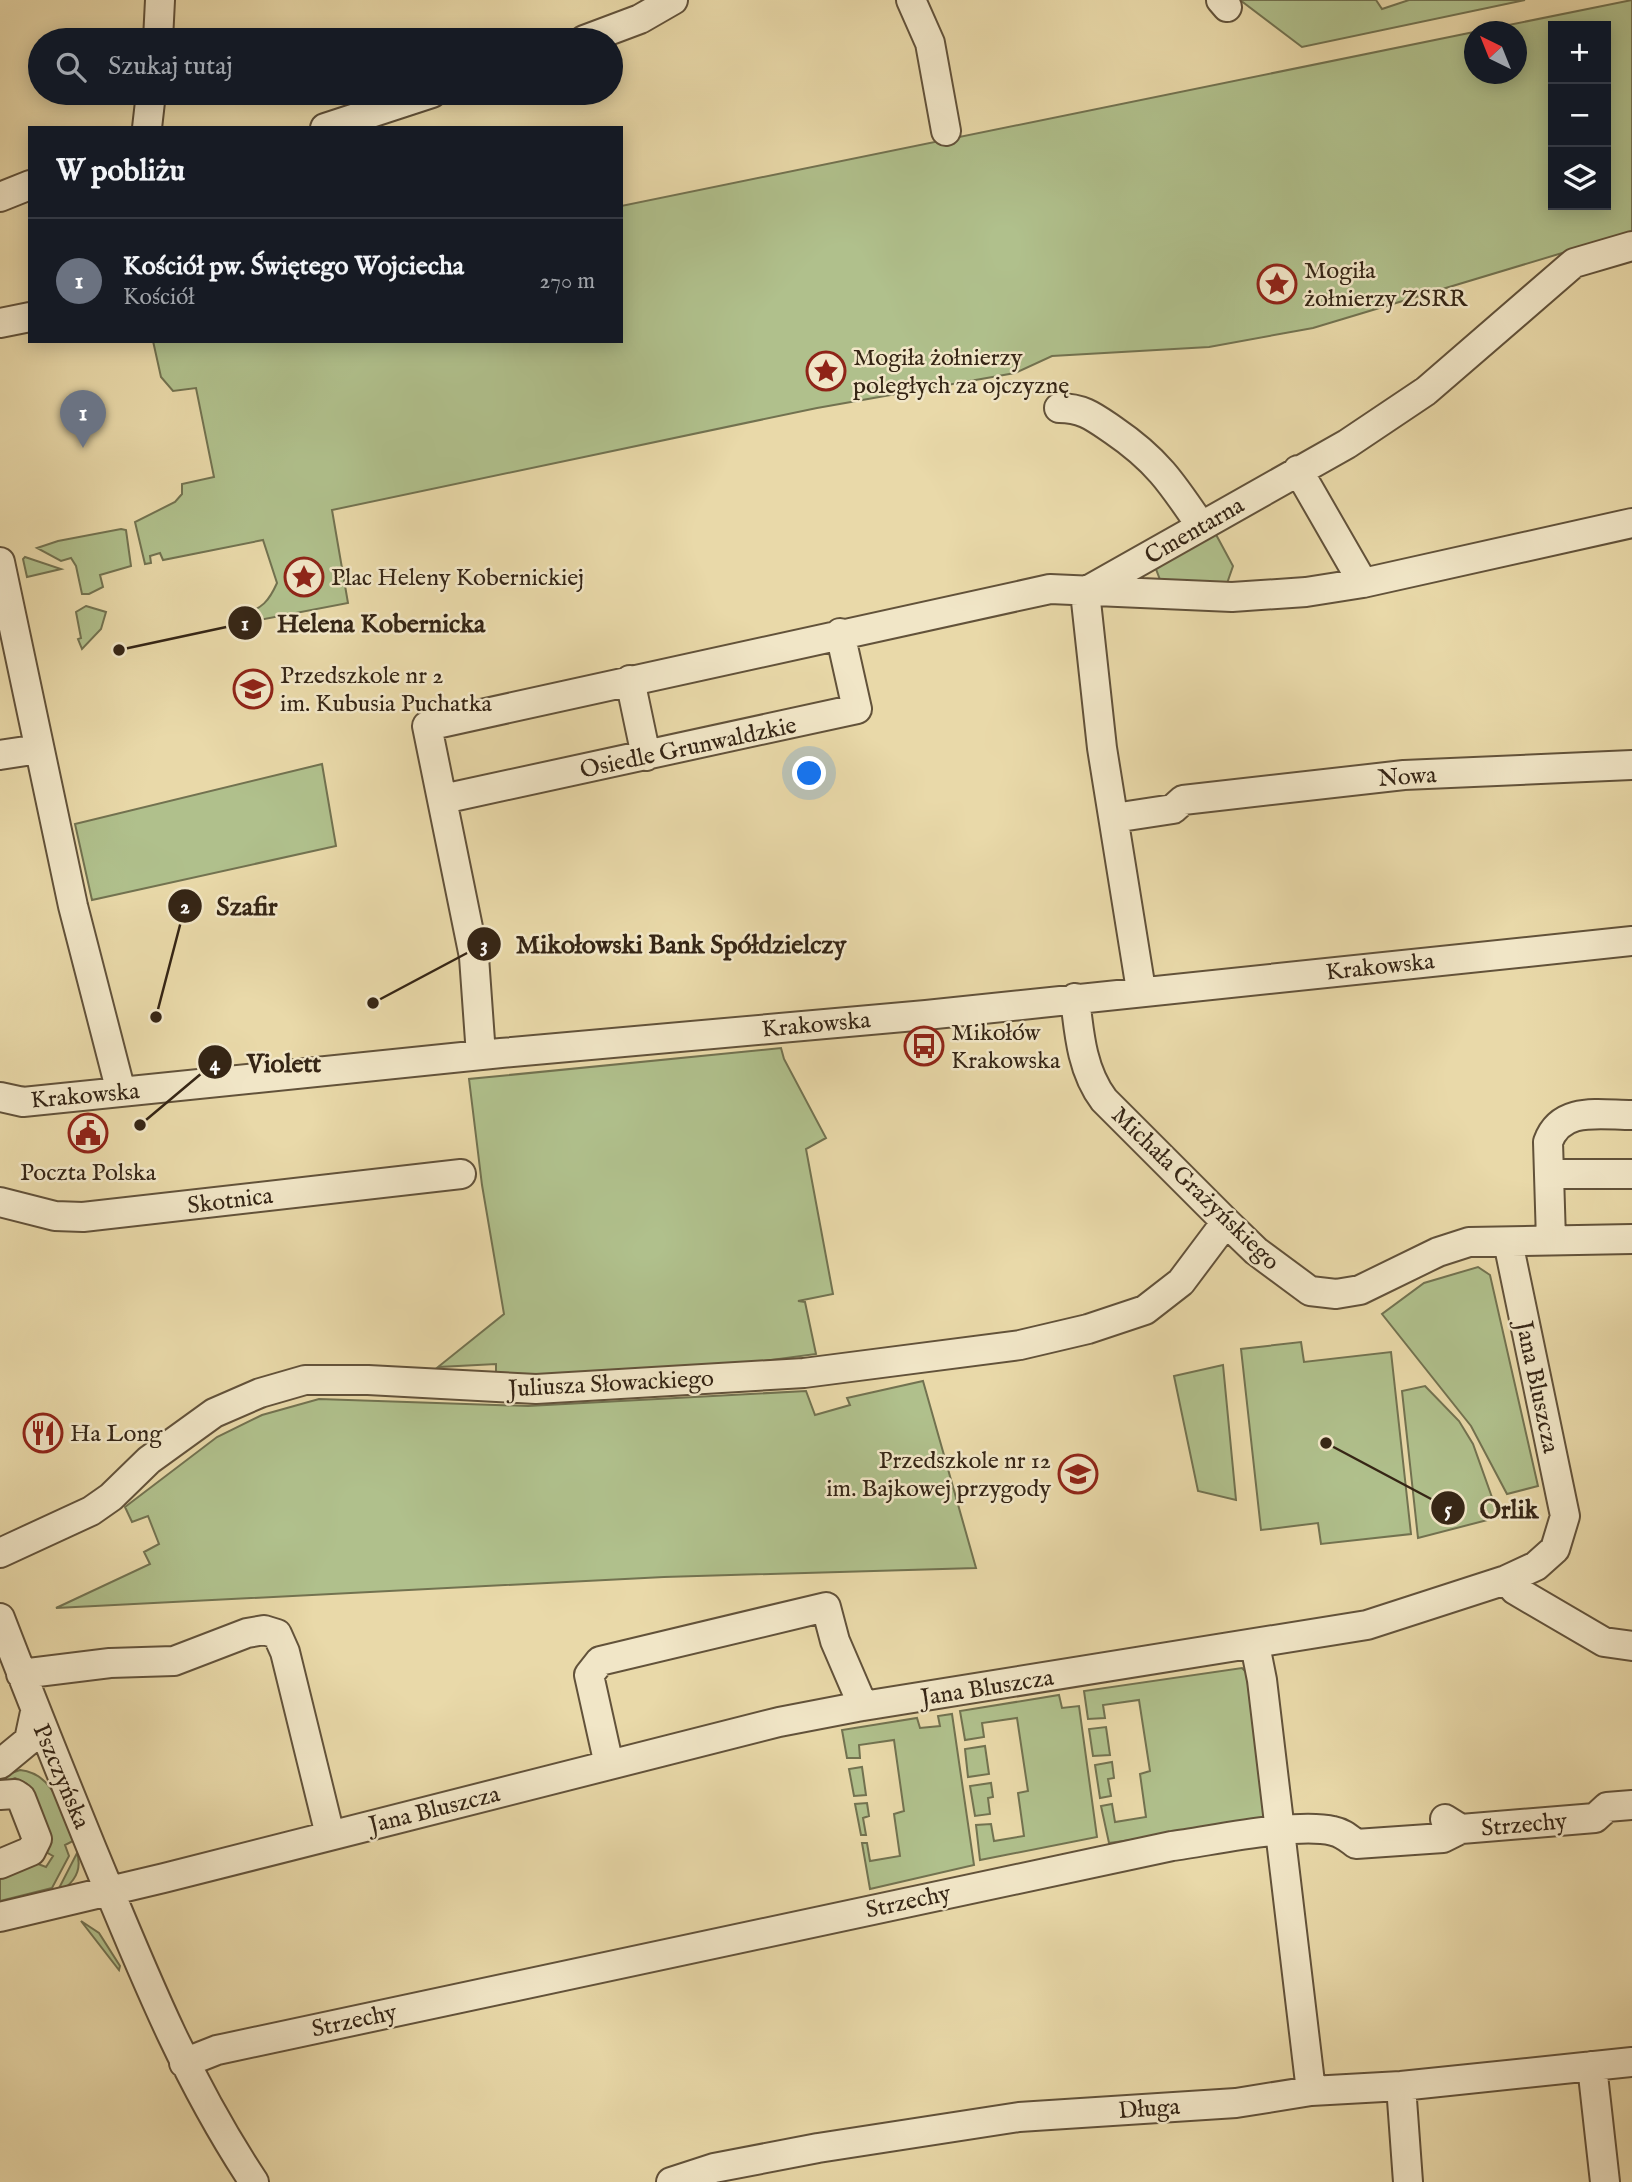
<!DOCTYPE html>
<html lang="pl">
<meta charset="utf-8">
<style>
:root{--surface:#171b24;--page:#242831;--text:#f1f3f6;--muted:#9ea1a6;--line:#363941;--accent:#8c9099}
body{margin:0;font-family:"IM FELL English",serif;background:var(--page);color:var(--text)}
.controls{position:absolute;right:21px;top:21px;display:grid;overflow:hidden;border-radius:0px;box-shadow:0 4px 18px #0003}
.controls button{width:63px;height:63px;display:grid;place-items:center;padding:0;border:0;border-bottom:2px solid var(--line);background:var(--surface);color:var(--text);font:35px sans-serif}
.compass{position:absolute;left:1464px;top:21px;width:63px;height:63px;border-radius:50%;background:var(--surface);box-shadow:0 4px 18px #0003;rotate:317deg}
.you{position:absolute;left:810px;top:774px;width:24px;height:24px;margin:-18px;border:5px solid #fff;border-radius:50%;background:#1a73e8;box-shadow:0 0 0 10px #1a73e833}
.badge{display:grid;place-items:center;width:46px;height:46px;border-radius:50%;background:var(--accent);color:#fff;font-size:23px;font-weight:700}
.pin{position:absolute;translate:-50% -58px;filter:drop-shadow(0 2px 4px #0008)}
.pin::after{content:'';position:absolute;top:37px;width:24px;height:21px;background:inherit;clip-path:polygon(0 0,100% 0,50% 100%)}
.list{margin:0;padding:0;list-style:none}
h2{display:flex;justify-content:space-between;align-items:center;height:91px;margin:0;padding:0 28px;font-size:30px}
h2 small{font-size:23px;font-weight:400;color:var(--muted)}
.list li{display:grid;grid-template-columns:46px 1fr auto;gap:21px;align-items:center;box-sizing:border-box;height:126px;padding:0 28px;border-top:2px solid var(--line)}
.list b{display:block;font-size:26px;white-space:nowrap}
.list p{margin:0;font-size:23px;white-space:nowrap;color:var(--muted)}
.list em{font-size:23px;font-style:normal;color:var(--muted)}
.icon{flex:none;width:38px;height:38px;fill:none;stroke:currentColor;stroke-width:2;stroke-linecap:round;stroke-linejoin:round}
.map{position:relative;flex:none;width:1632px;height:2182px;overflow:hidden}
.search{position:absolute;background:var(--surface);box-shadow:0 4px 18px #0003;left:28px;top:28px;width:595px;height:77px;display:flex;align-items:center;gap:18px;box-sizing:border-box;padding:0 24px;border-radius:38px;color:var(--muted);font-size:26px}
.panel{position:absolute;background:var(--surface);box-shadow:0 4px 18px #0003;left:28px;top:126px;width:595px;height:217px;border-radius:0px}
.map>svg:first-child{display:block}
.green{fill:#b0c08c;stroke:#727250;stroke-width:2;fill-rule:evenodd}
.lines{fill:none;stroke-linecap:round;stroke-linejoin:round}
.minor-casing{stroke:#62523a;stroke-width:32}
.minor{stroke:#f1e6c7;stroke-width:28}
.labels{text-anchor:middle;stroke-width:5;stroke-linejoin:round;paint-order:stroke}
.poi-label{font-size:24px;fill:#352515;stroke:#f1e6c7;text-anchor:start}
.street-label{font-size:24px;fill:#352515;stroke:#f1e6c7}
.leader{fill:none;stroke:#352515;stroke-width:2.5}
.callout-dot{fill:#352515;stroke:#f1e6c7;stroke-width:2.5}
.mark-label{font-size:21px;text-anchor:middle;font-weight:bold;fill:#fff}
.callout-label{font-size:26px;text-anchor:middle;font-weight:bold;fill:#352515;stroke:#f1e6c7;stroke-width:5;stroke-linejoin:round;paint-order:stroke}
</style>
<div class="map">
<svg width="1632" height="2182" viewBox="0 0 1632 2182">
<rect width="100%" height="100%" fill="#e9d9a9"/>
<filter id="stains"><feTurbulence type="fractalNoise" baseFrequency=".00286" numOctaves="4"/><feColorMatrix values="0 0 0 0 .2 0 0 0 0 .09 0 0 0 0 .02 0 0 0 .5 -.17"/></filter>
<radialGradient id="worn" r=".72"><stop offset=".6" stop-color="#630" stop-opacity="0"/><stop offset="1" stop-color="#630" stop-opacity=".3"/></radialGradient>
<!-- green -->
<path class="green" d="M1240 0H1376L1382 9 1409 0H1525L1302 47Z
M1632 0V232L1313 328 1209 347 1052 356 1015 373 817 408 332 510 348 603 254 621 243 614C262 609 269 601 277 583L263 540 163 560 160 553 150 556 151 563 145 564 135 522 175 502 182 494V484L214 477 196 388 173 391 161 377 153 341H621V206L1474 32V74H1516V32L1479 31ZM1553 26H1606V205H1553Z
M121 529 126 530 131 566 100 575 103 587 89 594H82L76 566 71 558 61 561 37 548 58 541Z
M1213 529 1233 566 1224 592 1162 585 1156 569Z
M25 557 61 569 27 577 23 559Z
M86 606 106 612 101 629 82 649 78 639 81 638 76 612Z
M322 764 336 846 92 900 75 824Z
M781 1048 784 1059 826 1138 806 1149 833 1294 798 1301 805 1302 816 1354 750 1363 496 1381V1364L438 1367 504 1314 482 1185 469 1079Z
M1478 1267 1490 1275 1538 1486 1507 1494 1471 1426 1382 1314 1424 1283Z
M1301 1342 1304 1362 1391 1352 1411 1534 1321 1544 1318 1523 1261 1530 1241 1349Z
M1223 1365 1236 1500 1198 1491 1174 1376Z
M923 1381 976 1568 664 1577 56 1608 150 1564 144 1552 159 1544 148 1516 132 1522 125 1507 217 1437 262 1415 319 1399 528 1406 806 1391 815 1415 850 1405 847 1398Z
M1425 1386 1459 1421 1473 1444 1499 1517 1418 1538 1402 1391Z
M1242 1668 1246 1672 1267 1808 1263 1817 1254 1823 1109 1843 1101 1806 1112 1804 1115 1822 1146 1817 1140 1774 1150 1771 1139 1700 1103 1705 1105 1718 1088 1719 1084 1691Z
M1059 1695 1062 1708 1079 1706 1097 1837 980 1860 976 1825 991 1824 994 1841 1024 1836 1018 1793 1028 1791 1017 1718 982 1723 984 1737 965 1740 960 1711Z
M952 1714 974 1865 870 1889 862 1843H867L870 1861 900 1856 894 1814 904 1811 894 1740 859 1745 860 1758H847L842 1730 917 1718 920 1728 940 1726 938 1716Z
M1106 1727 1110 1755 1093 1756 1089 1729Z
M985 1746 989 1774 968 1777 965 1749Z
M1112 1762 1114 1778 1108 1779 1111 1796 1100 1798 1095 1765Z
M862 1767 866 1795 854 1796 849 1769Z
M20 1770C56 1774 62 1813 73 1841L65 1845 69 1856 52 1888 0 1901V1874L33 1862 46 1867 53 1856 46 1852 51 1843 44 1839 46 1834 27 1784 15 1778 0 1784V1777Z
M991 1783 993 1797 988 1798 990 1814 975 1816 970 1786Z
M867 1803 869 1816 863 1818 866 1835H861L855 1804Z
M77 1853C83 1872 72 1885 56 1894Z
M81 1921 99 1933 120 1966 119 1970Z"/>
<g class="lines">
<defs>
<path id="minor" d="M911 0 930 43 946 131
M1221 0 1227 7
M158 40 160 0
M584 40 640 19 673 0
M147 128 151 93
M325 128 432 93
M0 197 30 185
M0 323 30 317
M1059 408C1083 408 1094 417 1113 430 1157 460 1172 483 1201 526
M1298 470 1363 583
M0 562 73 906 121 1092
M1085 592 1347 444 1426 391 1574 263 1632 246
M1085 592 1102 748 1141 990
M630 680 646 756
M0 755 39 749
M443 799 857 709 840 633
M1114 818 1173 809 1183 800 1404 775 1632 765
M1075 998C1079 1034 1082 1071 1104 1100L1226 1222 1256 1251 1310 1291 1336 1294 1360 1290 1438 1252 1469 1242 1632 1239
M481 1055 474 957 427 726 1050 589 1232 597 1306 592 1363 583 1632 523
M0 1097 23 1102 501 1053 926 1015 1632 941
M1549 1174H1632
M0 1202 55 1216 83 1217 461 1174
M1551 1240 1548 1142C1561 1106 1600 1115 1632 1115
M0 1553 91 1511 111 1497 149 1460 214 1413 260 1393 305 1380H368L536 1389 804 1373 1020 1345 1088 1329 1145 1310 1181 1282 1226 1222
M1506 1580 1515 1590 1604 1642 1632 1646
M0 1618C30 1696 61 1773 92 1849 141 1967 183 2075 254 2182
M1255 1645 1262 1680 1311 2091
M21 1674 110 1663 174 1661 247 1633 264 1630 277 1634 285 1652 330 1835
M0 1764 29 1740 35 1712
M609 1765 589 1675 600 1661 826 1607 835 1641 863 1706
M0 1795 15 1794 21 1798 37 1839 31 1851 0 1864
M1445 1819 1461 1829 1595 1818 1607 1807 1632 1805
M0 1917 164 1878 779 1722 857 1707 1367 1625 1506 1580 1536 1566 1555 1549 1565 1516 1508 1242
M184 2063 217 2050 1172 1846C1211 1841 1297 1822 1333 1831 1343 1833 1348 1838 1356 1844L1443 1838 1461 1829
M1592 2066 1605 2182
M1401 2086 1408 2182
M671 2182 714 2168 818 2148 1019 2117 1236 2103 1311 2091 1401 2086 1632 2062"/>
</defs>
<!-- minor casing -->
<use href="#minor" class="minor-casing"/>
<!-- minor -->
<use href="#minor" class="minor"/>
</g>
<!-- icons -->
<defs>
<symbol id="sight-ring" viewBox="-11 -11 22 22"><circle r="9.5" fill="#f1e6c7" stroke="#8f2418" stroke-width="1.5"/><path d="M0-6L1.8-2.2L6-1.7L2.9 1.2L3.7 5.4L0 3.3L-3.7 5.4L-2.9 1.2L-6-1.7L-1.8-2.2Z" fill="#8f2418"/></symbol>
<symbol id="school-ring" viewBox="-11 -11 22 22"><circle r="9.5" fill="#f1e6c7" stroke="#8f2418" stroke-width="1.5"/><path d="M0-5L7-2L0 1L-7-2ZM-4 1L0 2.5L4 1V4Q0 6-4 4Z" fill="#8f2418"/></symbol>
<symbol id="bus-ring" viewBox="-11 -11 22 22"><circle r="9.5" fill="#f1e6c7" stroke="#8f2418" stroke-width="1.5"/><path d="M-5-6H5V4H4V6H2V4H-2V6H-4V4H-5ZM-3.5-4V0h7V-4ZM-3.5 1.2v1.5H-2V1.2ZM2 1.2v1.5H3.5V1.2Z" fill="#8f2418"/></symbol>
<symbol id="civic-ring" viewBox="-11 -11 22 22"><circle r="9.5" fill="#f1e6c7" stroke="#8f2418" stroke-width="1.5"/><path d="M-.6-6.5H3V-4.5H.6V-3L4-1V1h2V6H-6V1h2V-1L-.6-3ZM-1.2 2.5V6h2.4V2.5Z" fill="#8f2418"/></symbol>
<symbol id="restaurant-ring" viewBox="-11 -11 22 22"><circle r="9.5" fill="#f1e6c7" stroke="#8f2418" stroke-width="1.5"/><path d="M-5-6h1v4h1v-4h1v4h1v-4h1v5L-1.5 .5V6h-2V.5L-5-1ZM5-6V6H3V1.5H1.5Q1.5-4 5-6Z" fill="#8f2418"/></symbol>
</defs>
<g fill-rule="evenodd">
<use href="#sight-ring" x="1255" y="262" width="44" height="44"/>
<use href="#sight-ring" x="804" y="349" width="44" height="44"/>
<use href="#sight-ring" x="282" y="555" width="44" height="44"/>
<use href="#school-ring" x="231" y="667" width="44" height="44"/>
<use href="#bus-ring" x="902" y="1024" width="44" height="44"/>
<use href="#civic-ring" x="66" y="1111" width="44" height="44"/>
<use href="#restaurant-ring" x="21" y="1411" width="44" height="44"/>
<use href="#school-ring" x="1056" y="1452" width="44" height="44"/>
</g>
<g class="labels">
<!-- poi labels -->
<g class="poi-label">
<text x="1304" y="278">Mogiła<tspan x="1304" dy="28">żołnierzy ZSRR</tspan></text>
<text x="853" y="365">Mogiła żołnierzy<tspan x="853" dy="28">poległych za ojczyznę</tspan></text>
<text x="331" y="585">Plac Heleny Kobernickiej</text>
<text x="280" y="683">Przedszkole nr 2<tspan x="280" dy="28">im. Kubusia Puchatka</tspan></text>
<text x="951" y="1040">Mikołów<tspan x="951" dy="28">Krakowska</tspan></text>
<text x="88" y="1180" text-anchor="middle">Poczta Polska</text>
<text x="70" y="1441">Ha Long</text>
<text x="1051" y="1468" text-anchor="end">Przedszkole nr 12<tspan x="1051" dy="28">im. Bajkowej przygody</tspan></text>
</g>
<!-- street labels -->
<g class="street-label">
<text transform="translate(1194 530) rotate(-30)" y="8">Cmentarna</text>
<text transform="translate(688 747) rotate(-12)" y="8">Osiedle Grunwaldzkie</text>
<text transform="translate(1407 776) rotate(-4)" y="8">Nowa</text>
<text transform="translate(1380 966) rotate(-6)" y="8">Krakowska</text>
<text transform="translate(816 1024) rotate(-5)" y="8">Krakowska</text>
<text transform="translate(85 1095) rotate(-5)" y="8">Krakowska</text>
<text transform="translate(1196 1188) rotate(44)" y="8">Michała Grażyńskiego</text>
<text transform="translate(230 1200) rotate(-7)" y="8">Skotnica</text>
<text transform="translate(611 1383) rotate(-3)" y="8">Juliusza Słowackiego</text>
<text transform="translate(1538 1387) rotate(78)" y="8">Jana Bluszcza</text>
<text transform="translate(987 1687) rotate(-9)" y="8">Jana Bluszcza</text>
<text transform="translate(62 1776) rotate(67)" y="8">Pszczyńska</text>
<text transform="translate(434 1809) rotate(-14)" y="8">Jana Bluszcza</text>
<text transform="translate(1524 1824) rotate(-5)" y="8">Strzechy</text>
<text transform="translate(908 1901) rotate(-12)" y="8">Strzechy</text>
<text transform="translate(354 2020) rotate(-12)" y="8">Strzechy</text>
<text transform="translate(1149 2108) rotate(-4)" y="8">Długa</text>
</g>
</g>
<!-- callouts -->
<path class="leader" d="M119 650L245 623M156 1017L185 906M373 1003L484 944M140 1125L215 1062M1326 1443L1448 1508"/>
<g class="callout-dot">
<circle cx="119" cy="650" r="7"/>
<circle cx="156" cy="1017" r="7"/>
<circle cx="373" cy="1003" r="7"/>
<circle cx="140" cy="1125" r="7"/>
<circle cx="1326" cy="1443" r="7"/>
<circle cx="245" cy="623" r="18"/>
<circle cx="185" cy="906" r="18"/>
<circle cx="484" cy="944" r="18"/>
<circle cx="215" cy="1062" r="18"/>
<circle cx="1448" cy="1508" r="18"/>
</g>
<g class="mark-label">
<text x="245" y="630">1</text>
<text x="185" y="913">2</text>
<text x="484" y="951">3</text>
<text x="215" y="1070">4</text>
<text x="1448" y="1516">5</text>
</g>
<g class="callout-label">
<text x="381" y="632">Helena Kobernicka</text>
<text x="247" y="915">Szafir</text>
<text x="681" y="953">Mikołowski Bank Spółdzielczy</text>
<text x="284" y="1072">Violett</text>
<text x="1509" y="1518">Orlik</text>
</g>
<rect width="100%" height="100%" filter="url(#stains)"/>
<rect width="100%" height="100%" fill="url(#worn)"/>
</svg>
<div class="controls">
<button>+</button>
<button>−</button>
<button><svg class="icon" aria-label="layers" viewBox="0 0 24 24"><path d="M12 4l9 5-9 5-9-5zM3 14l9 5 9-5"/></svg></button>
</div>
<svg class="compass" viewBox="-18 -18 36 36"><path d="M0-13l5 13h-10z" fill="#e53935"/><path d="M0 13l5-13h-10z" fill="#9ea1a6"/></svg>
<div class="you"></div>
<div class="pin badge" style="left:83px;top:448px;background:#6b7280">1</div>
<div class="search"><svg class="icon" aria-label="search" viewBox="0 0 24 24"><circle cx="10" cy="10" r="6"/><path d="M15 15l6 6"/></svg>Szukaj tutaj</div>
<section class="panel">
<h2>W pobliżu<small></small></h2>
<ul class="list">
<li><span class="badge" style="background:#6b7280">1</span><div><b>Kościół pw. Świętego Wojciecha</b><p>Kościół</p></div><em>270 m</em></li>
</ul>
</section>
</div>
